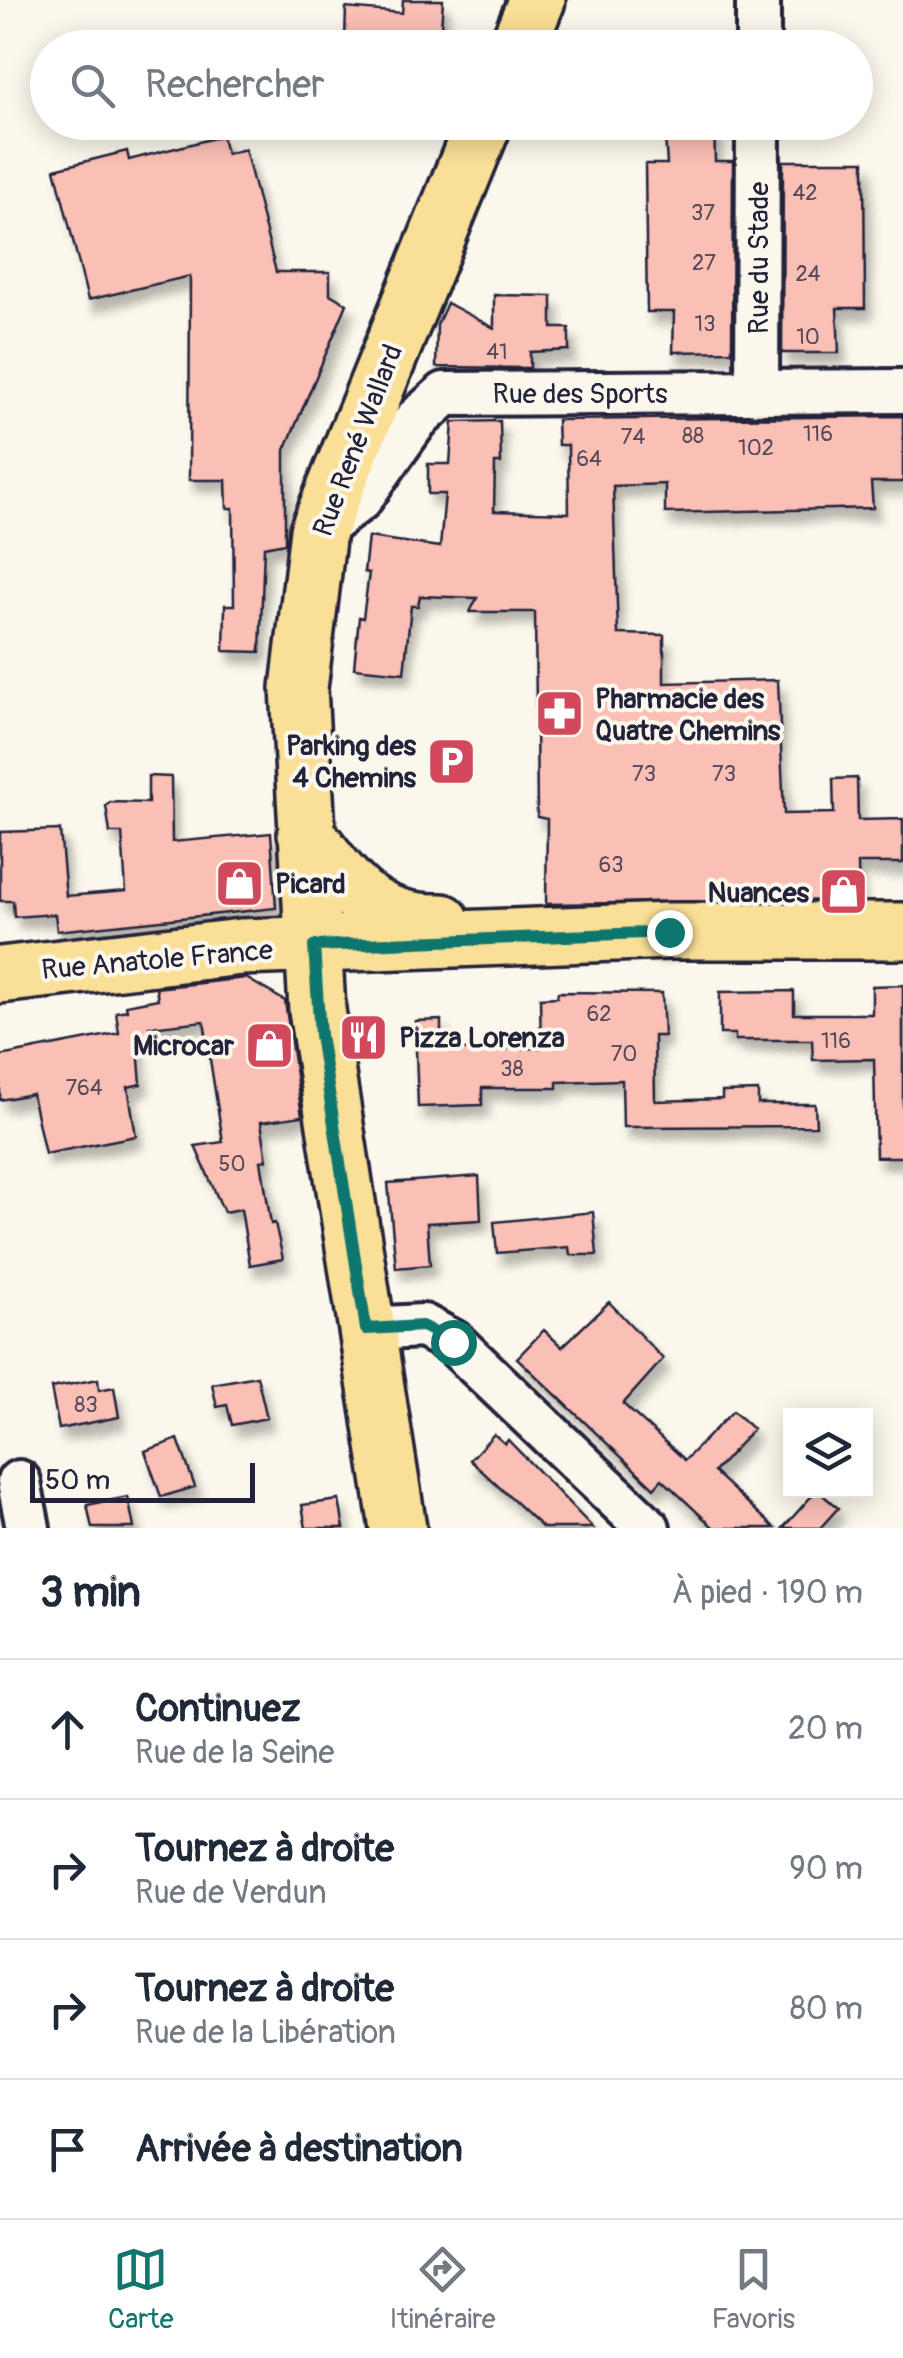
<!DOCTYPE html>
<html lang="fr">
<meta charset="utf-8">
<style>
:root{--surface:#fff;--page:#f2f2f3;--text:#1f2937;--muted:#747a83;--line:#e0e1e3;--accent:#0f766e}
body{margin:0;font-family:Pangolin,sans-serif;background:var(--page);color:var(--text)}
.controls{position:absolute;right:30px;bottom:30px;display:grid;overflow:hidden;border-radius:0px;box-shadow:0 5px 25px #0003}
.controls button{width:90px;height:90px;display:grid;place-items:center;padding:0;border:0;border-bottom:2px solid var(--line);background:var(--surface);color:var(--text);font:50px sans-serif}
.scale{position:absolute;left:30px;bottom:25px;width:225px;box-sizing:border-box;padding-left:10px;border:5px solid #22223b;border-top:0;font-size:28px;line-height:35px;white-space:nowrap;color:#22223b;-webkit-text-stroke:8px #fbf7ec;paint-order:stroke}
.stop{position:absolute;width:30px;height:30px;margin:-22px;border:8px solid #0f766e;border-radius:50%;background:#fff}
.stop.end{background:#0f766e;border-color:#fff;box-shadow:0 2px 10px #0008}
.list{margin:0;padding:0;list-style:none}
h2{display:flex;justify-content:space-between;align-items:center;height:130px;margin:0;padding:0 40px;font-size:42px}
h2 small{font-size:32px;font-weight:400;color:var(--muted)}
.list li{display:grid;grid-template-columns:65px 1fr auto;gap:30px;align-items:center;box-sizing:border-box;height:140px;padding:0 40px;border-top:2px solid var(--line)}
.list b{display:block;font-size:38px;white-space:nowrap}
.list p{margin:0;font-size:32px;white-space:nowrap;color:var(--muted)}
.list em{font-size:32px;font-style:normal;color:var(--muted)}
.icon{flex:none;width:55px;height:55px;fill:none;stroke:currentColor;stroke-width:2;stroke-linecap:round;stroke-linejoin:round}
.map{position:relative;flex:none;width:903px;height:1528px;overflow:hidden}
.search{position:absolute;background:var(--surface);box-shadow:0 5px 25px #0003;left:30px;right:30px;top:30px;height:110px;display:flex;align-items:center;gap:25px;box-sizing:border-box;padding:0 35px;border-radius:55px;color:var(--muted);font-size:38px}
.sheet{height:690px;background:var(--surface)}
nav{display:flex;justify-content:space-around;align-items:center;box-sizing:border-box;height:140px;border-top:2px solid var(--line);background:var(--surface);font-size:28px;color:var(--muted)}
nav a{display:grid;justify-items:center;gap:5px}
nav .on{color:var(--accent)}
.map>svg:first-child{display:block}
.building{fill:#fabfb5;stroke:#22223b;stroke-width:2.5;filter:url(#shadow)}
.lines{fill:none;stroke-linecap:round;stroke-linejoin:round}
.minor-casing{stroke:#22223b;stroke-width:50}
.major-casing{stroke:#22223b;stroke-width:62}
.minor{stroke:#fbf7ec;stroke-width:42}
.major{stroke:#fadf96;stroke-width:55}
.route{stroke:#0f766e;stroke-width:12}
.labels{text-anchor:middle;stroke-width:8;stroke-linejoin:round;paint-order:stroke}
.number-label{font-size:22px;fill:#58495a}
.street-label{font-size:28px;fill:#22223b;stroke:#fbf7ec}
.poi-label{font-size:28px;font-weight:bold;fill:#22223b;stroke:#fbf7ec;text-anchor:start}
</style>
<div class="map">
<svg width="903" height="1528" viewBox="0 0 903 1528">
<defs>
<filter id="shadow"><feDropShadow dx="6" dy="11" stdDeviation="5" flood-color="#0004"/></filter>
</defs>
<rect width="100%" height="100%" fill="#fbf7ec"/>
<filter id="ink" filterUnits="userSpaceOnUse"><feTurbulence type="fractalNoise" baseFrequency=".01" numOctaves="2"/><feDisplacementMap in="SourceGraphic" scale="20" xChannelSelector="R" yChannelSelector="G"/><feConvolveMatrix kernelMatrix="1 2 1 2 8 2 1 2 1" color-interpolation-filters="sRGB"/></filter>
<g filter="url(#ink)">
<!-- building -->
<path class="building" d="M403 0H443L440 42 345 38 346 8 402 13Z
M664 122H714L715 161H733L732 351 673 352 674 312H647L645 164H667Z
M222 136 226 154 245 149 276 272H330V294L347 304 285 450V543L264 547 260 652 224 651 225 605H234L233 508H227L226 480H189L190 276 88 300 55 169 127 151 129 160Z
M783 161H864L865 308H837L839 353H782Z
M494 295 552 296V328H569V350L530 352V368L436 367 437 325 447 303 494 328Z
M903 416V482H871L873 508 665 513V484L613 486 618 634 664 635V683L778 680 784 814 834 813 833 779 857 778 858 820 903 819V863H858L859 900 546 904 547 819 537 817 535 612H470L477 598 420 596 418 606H411L404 673 354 668 359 617 363 618 369 573 364 572 368 537 440 547 445 494H428V464H450L453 422 500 421 501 463H495L494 511 569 513 568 445H558L557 420Z
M148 776 171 777 172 842 271 833 276 908 57 931 55 914 14 917 13 901H0V832L60 830 66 896 126 891 122 833H110L106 806 110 802 148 803Z
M246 978 285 1001 302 1116 261 1122 267 1160 261 1161 271 1224 275 1223 283 1259 250 1265 241 1209 224 1212 195 1146 223 1142 204 1021 149 1027V1034L137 1036 141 1084 128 1087 136 1136 45 1154 32 1094 0 1100V1056L119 1033 116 1012 127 1010 126 1005 158 999 156 988Z
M903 985V1157H876L874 1059 813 1060 812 1040H735V1034H720V992L794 991V1014H872V986Z
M558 992 662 993 664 1036H654L655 1101 722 1099V1092L758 1091V1104H815L816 1126 623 1127 622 1080 557 1082V1088H482V1105L418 1107 415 1021 441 1020V1050L541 1048 540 998 557 997Z
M479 1176 481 1220 427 1223 430 1265 396 1268 388 1183Z
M593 1212 597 1255H570L569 1247 497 1253 494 1222Z
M609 1302 663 1359 623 1404 685 1460 733 1411 753 1429 714 1472 775 1528H714L662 1479 654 1488 517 1358 544 1330 562 1347Z
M257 1376 267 1418 232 1425 227 1405 217 1407 212 1384Z
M98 1379 99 1390 114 1387 119 1417 59 1429 51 1388Z
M494 1434 505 1444 508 1440 593 1528H543L470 1460Z
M178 1439 195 1487 161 1497 145 1451Z
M817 1490 838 1508 820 1528H783Z
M128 1497 134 1528H92L87 1505Z
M339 1500 344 1528H306L302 1505Z"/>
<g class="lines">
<defs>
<path id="minor" d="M758 48V0
M757 393 758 122
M318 531 360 499 416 420 445 394 903 391
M366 1329 423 1326 453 1342 648 1528
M19 1482 28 1528"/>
<path id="major" d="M517 48 537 0
M306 833C346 885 370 924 442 922
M0 975 241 947 669 931H903
M398 1528 317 1010 299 688 318 531 484 122"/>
</defs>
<!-- minor casing -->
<use href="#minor" class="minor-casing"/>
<!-- major casing -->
<use href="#major" class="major-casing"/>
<!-- minor -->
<use href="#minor" class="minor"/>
<!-- major -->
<use href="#major" class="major"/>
</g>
</g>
<g class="lines" filter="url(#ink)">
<!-- route -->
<path class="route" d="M453 1342 422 1326 366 1329 320 1035 314 946 669 932"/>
</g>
<!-- icons -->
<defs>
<symbol id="pharmacy-square" viewBox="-11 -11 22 22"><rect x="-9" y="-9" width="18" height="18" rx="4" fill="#d1495b" stroke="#fbf7ec"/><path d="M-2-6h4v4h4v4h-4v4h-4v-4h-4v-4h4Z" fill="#fff"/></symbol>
<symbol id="parking-square" viewBox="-11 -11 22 22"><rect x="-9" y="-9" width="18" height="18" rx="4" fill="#d1495b" stroke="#fbf7ec"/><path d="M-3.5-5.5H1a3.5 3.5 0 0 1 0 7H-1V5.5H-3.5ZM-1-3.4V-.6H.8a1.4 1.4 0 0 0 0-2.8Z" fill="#fff"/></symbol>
<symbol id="shop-square" viewBox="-11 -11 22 22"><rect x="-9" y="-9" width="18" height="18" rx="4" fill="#d1495b" stroke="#fbf7ec"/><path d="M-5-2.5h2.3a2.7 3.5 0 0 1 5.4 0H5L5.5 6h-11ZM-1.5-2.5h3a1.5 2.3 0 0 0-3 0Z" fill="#fff"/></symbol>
<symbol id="restaurant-square" viewBox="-11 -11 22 22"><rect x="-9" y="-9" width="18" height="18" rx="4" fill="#d1495b" stroke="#fbf7ec"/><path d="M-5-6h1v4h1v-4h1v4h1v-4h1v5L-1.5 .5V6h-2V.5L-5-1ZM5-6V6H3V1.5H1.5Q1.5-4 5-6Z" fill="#fff"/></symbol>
</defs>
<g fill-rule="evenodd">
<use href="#pharmacy-square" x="532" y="686" width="55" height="55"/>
<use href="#parking-square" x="424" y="734" width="55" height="55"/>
<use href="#shop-square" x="212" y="856" width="55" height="55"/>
<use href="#shop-square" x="816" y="864" width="55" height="55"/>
<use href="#restaurant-square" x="336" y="1010" width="55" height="55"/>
<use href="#shop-square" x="242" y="1018" width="55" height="55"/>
</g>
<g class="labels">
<!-- number labels -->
<g class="number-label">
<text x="805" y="200">42</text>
<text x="703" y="220">37</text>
<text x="704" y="270">27</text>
<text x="808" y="281">24</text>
<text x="705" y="331">13</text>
<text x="808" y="344">10</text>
<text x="497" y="359">41</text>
<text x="818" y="441">116</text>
<text x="693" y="443">88</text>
<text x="633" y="444">74</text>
<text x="756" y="455">102</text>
<text x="589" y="466">64</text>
<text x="644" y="781">73</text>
<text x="724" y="781">73</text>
<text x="611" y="872">63</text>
<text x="599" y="1021">62</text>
<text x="836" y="1048">116</text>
<text x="624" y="1061">70</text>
<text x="512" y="1076">38</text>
<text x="84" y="1095">764</text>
<text x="232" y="1171">50</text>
<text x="86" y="1412">83</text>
</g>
<!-- street labels -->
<g class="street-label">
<text transform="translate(758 258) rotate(-90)" y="10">Rue du Stade</text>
<text x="580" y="403">Rue des Sports</text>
<text transform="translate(357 440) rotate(-69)" y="10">Rue René Wallard</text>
<text transform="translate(157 959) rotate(-5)" y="10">Rue Anatole France</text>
</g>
<!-- poi labels -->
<g class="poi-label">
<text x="595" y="708">Pharmacie des<tspan x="595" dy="32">Quatre Chemins</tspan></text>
<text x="416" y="755" text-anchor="end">Parking des<tspan x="416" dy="32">4 Chemins</tspan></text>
<text x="275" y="893">Picard</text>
<text x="809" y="902" text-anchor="end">Nuances</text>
<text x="399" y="1047">Pizza Lorenza</text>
<text x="234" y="1055" text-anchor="end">Microcar</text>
</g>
</g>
</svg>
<div class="controls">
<button><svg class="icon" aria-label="layers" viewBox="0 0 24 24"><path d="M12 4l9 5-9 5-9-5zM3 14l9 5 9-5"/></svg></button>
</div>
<div class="scale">50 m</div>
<div class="stop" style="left:453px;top:1342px"></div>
<div class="stop end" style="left:669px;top:932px"></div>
<div class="search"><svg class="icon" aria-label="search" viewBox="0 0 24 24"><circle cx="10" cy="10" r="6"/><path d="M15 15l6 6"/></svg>Rechercher</div>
</div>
<section class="sheet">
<h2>3 min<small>À pied · 190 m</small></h2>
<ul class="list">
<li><svg class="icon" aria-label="ahead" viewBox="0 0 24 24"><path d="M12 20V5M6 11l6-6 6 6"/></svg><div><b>Continuez</b><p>Rue de la Seine</p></div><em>20 m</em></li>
<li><svg class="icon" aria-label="right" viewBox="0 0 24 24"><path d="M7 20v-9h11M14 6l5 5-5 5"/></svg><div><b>Tournez à droite</b><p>Rue de Verdun</p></div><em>90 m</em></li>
<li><svg class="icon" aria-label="right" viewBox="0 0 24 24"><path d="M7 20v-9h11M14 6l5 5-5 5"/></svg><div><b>Tournez à droite</b><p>Rue de la Libération</p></div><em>80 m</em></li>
<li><svg class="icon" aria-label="arrive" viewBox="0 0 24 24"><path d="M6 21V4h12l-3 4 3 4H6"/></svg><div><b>Arrivée à destination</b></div></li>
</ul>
</section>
<nav>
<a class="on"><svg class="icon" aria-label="map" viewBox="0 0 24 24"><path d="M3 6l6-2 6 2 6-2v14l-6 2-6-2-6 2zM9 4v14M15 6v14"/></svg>Carte</a>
<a><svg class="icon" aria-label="directions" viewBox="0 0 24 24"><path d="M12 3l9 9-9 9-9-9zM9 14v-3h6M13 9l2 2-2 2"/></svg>Itinéraire</a>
<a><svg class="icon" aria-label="saved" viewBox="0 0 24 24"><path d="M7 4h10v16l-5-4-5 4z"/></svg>Favoris</a>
</nav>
